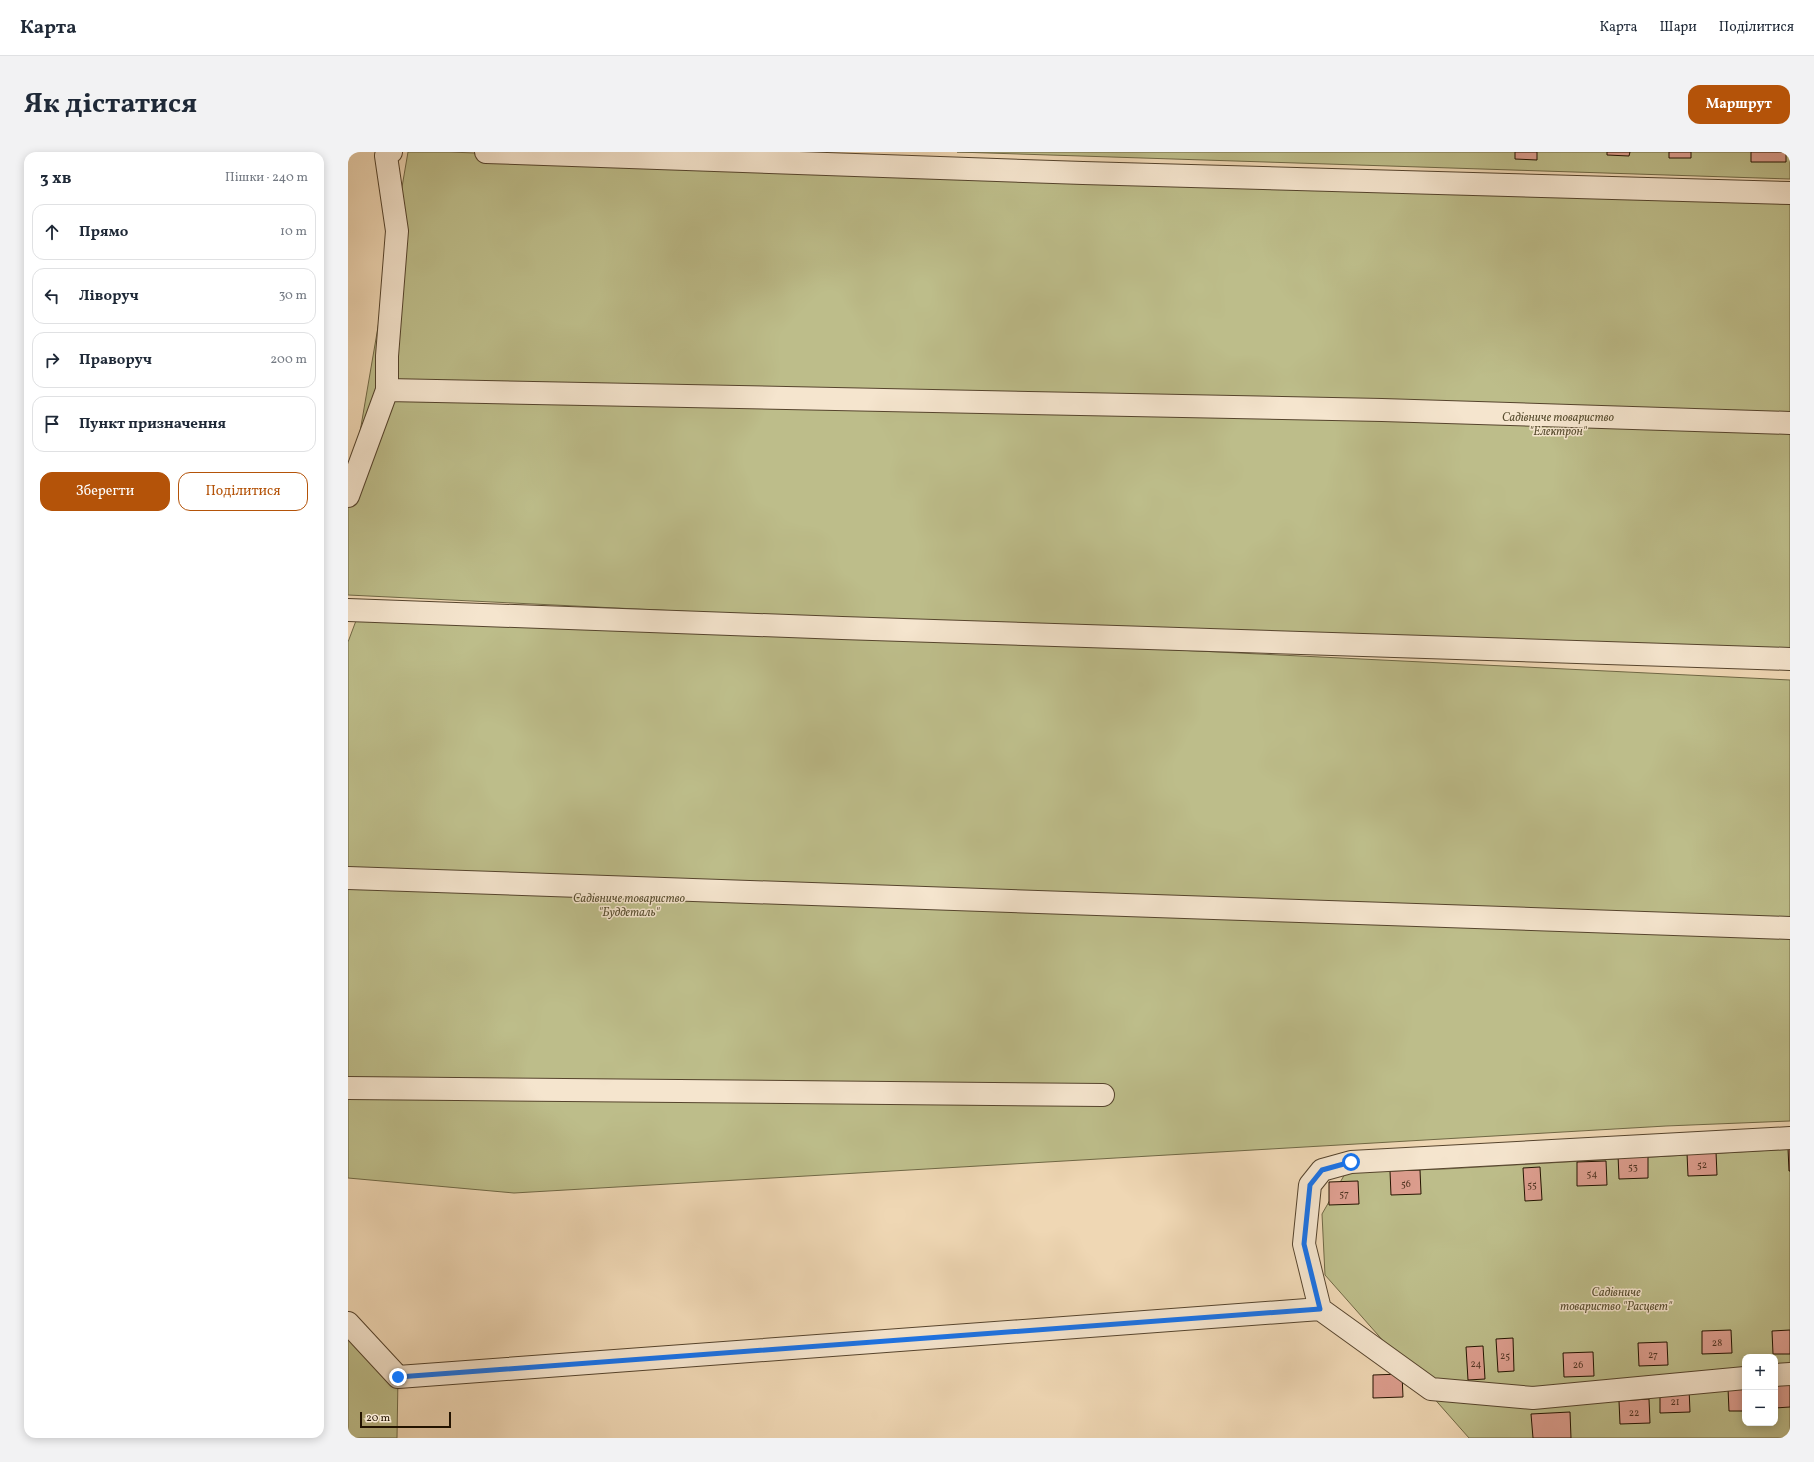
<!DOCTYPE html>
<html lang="uk">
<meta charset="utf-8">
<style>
:root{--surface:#fff;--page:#f2f2f3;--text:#1f2937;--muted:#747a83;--line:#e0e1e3;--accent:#b45309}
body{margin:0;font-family:Vollkorn,serif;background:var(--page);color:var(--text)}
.controls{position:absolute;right:12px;bottom:12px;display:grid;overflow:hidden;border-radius:8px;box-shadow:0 2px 10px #0003}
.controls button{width:36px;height:36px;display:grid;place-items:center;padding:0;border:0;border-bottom:1px solid var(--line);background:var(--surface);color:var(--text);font:20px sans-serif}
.scale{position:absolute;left:12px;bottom:10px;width:91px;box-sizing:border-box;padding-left:4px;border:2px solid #231300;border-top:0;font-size:11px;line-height:14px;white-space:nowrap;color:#231300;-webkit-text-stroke:3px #f5e5ce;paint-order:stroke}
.stop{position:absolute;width:12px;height:12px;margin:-9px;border:3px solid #1a73e8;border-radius:50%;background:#fff}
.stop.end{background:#1a73e8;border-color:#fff;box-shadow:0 1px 4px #0008}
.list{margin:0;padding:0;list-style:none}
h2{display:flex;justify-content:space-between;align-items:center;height:52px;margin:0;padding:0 16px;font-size:17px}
h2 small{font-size:13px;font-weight:400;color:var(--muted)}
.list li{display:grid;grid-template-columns:26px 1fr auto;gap:12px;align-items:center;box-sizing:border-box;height:56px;margin:0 8px 8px;padding:0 8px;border:1px solid var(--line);border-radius:12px}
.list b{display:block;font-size:15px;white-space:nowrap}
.list em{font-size:13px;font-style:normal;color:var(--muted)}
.actions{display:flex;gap:8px;padding:12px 16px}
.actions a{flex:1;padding:9px 0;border:1px solid var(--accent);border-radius:12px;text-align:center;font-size:14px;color:var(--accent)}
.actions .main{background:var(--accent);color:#fff}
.icon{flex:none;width:22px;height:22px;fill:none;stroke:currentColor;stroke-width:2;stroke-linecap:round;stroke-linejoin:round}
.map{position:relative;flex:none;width:1442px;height:1286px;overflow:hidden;border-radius:12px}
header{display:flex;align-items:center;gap:24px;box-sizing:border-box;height:56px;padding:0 20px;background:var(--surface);border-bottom:1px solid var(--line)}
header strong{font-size:19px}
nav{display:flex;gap:22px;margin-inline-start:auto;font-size:14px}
.intro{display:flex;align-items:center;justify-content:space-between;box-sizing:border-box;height:96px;padding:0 24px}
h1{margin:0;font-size:28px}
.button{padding:10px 18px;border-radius:12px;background:var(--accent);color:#fff;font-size:14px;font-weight:700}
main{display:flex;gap:24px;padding:0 24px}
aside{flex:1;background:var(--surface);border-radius:12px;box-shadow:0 2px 10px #0003}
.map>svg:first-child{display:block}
.green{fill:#bdbd8a;stroke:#706845;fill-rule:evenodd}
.building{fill:#dd9e8f;stroke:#231300}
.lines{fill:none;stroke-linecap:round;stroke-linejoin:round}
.minor-casing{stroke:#56442d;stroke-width:24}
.minor{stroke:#f5e5ce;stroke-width:22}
.route{stroke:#1a73e8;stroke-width:5}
.labels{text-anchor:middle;stroke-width:3;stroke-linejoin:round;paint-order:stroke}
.number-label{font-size:10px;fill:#523624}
.park-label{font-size:12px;font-style:italic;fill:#594e30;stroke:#f5e5ce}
</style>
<header>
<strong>Карта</strong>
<nav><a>Карта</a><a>Шари</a><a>Поділитися</a></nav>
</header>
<div class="intro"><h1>Як дістатися</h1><a class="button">Маршрут</a></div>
<main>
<aside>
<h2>3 хв<small>Пішки · 240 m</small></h2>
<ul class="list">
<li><svg class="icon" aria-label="ahead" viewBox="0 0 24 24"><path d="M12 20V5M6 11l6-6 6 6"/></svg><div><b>Прямо</b></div><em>10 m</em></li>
<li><svg class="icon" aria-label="left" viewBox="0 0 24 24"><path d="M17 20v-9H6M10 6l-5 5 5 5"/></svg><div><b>Ліворуч</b></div><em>30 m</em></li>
<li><svg class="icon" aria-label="right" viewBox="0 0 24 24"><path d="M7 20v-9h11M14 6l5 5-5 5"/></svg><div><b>Праворуч</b></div><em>200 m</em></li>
<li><svg class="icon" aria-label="arrive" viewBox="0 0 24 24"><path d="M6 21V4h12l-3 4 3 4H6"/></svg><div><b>Пункт призначення</b></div></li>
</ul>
<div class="actions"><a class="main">Зберегти</a><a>Поділитися</a></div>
</aside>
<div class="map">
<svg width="1442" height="1286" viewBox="0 0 1442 1286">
<rect width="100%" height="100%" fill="#efd7b4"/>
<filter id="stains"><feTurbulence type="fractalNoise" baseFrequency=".005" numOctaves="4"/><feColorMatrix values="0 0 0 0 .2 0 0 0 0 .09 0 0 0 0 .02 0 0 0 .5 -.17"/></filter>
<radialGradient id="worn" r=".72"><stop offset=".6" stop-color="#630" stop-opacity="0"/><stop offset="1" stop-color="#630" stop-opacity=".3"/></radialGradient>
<!-- green -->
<path class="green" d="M60 0H101L1442 51V513L0 443V350Z
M609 0H1442V27Z
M12 458 1442 528V969L1318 974 166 1041 0 1026V490Z
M1442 997V1286H1121L977 1123 974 1062 998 1020 1097 1017ZM1397 1205H1427V1271H1397Z
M0 1186 50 1225 49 1286H0Z"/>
<!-- building -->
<path class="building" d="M1167 0H1189V8L1167 7Z
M1259 0H1282L1281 4 1259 3Z
M1321 0H1343V6H1321Z
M1403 0H1438V10H1403Z
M1440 996H1442V1019H1441Z
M1368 1000 1369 1023 1340 1024 1339 1001Z
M1300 1002V1026L1271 1027 1270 1003Z
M1258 1009 1259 1033 1229 1034V1010Z
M1192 1015 1194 1048 1177 1049 1175 1016Z
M1072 1018 1073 1042 1043 1043 1042 1019Z
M1010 1029 1011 1052 981 1053V1030Z
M1383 1178 1384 1201 1354 1202V1179Z
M1442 1178V1202H1425L1424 1179Z
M1165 1186 1166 1219 1150 1220 1148 1187Z
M1319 1190 1320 1213 1291 1214 1290 1191Z
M1135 1194 1137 1227 1120 1228 1118 1195Z
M1245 1200 1246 1224 1216 1225 1215 1201Z
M1054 1222 1055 1245 1025 1246V1223Z
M1442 1232V1255L1427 1256V1233Z
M1397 1235V1259H1381L1380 1236Z
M1341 1236 1342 1260 1312 1261V1237Z
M1301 1247 1302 1271 1272 1272 1271 1249Z
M1222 1260 1223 1286H1185L1183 1262Z"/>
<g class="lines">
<defs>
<path id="minor" d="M138 0 735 21 1442 41
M39 238V204L49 79 38 4 43 0
M0 344 39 238 1034 258 1442 271
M0 458 494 476 1442 507
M0 726 1442 776
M0 936 755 943
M972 1157 1083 1237 1185 1246 1397 1226
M0 1171 50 1225 972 1157 956 1092 962 1033 974 1018 1003 1010 1442 986
M1427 1223 1442 1222"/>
</defs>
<!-- minor casing -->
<use href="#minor" class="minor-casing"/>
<!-- minor -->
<use href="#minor" class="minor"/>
</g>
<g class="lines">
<!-- route -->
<path class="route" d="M50 1225 972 1157 956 1092 962 1033 974 1018 1003 1010"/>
</g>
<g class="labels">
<!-- number labels -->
<g class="number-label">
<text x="1354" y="1016">52</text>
<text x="1285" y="1018">53</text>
<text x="1244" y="1025">54</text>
<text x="1058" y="1035">56</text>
<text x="1184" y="1036">55</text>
<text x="996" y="1045">57</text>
<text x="1369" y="1194">28</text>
<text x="1305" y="1206">27</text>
<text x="1157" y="1207">25</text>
<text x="1128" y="1215">24</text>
<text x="1230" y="1216">26</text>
<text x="1327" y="1253">21</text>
<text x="1286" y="1264">22</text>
</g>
<!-- park labels -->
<g class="park-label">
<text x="1210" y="269">Садівниче товариство<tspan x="1210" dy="14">"Електрон"</tspan></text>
<text x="281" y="750">Садівниче товариство<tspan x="281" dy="14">"Буддеталь"</tspan></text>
<text x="1268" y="1144">Садівниче<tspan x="1268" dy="14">товариство "Расцвет"</tspan></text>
</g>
</g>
<rect width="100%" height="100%" filter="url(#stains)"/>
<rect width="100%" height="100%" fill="url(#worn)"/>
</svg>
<div class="controls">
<button>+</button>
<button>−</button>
</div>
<div class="scale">20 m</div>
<div class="stop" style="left:1003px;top:1010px"></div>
<div class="stop end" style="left:50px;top:1225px"></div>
</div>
</main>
